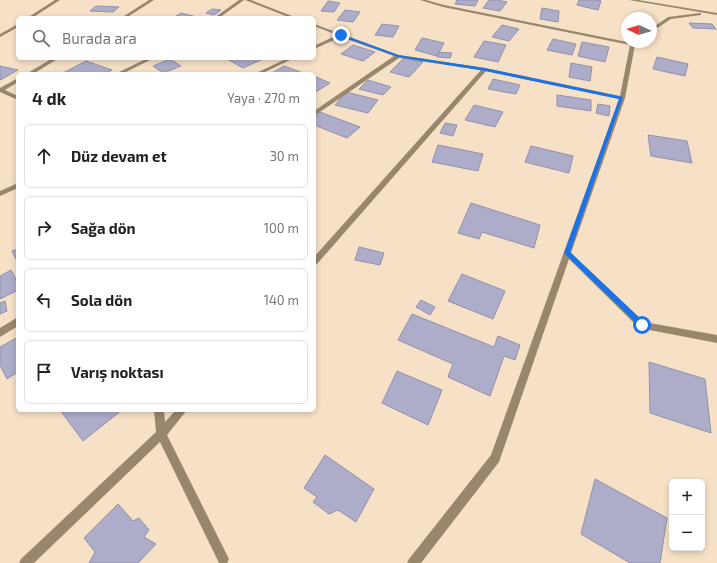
<!DOCTYPE html>
<html lang="tr">
<meta charset="utf-8">
<style>
:root{--surface:#fff;--page:#f2f2f2;--text:#222;--muted:#767676;--line:#e0e0e0}
body{margin:0;font-family:"Exo 2",sans-serif;background:var(--page);color:var(--text)}
.controls{position:absolute;right:12px;bottom:12px;display:grid;overflow:hidden;border-radius:6px;box-shadow:0 2px 6px #0003}
.controls button{width:36px;height:36px;display:grid;place-items:center;padding:0;border:0;border-bottom:1px solid var(--line);background:var(--surface);color:var(--text);font:20px sans-serif}
.compass{position:absolute;left:621px;top:12px;width:36px;height:36px;border-radius:50%;background:var(--surface);box-shadow:0 2px 6px #0003;rotate:274deg}
.stop{position:absolute;width:12px;height:12px;margin:-9px;border:3px solid #1a73e8;border-radius:50%;background:#fff}
.stop.end{background:#1a73e8;border-color:#fff;box-shadow:0 1px 4px #0008}
.list{margin:0;padding:0;list-style:none}
h2{display:flex;justify-content:space-between;align-items:center;height:52px;margin:0;padding:0 16px;font-size:17px}
h2 small{font-size:13px;font-weight:400;color:var(--muted)}
.list li{display:grid;grid-template-columns:26px 1fr auto;gap:12px;align-items:center;box-sizing:border-box;height:64px;margin:0 8px 8px;padding:0 8px;border:1px solid var(--line);border-radius:6px}
.list b{display:block;font-size:15px;white-space:nowrap}
.list em{font-size:13px;font-style:normal;color:var(--muted)}
.icon{flex:none;width:22px;height:22px;fill:none;stroke:currentColor;stroke-width:2;stroke-linecap:round;stroke-linejoin:round}
.map{position:relative;flex:none;width:717px;height:563px;overflow:hidden}
.search{position:absolute;background:var(--surface);box-shadow:0 2px 6px #0003;left:16px;top:16px;width:300px;height:44px;display:flex;align-items:center;gap:10px;box-sizing:border-box;padding:0 14px;border-radius:6px;color:var(--muted);font-size:15px}
.panel{position:absolute;background:var(--surface);box-shadow:0 2px 6px #0003;left:16px;top:72px;width:300px;height:340px;border-radius:6px}
.map>svg:first-child{display:block}
.building{fill:#adadca;stroke:#9191ae}
.lines{fill:none;stroke-linecap:round;stroke-linejoin:round}
.street{fill:#98876d;fill-rule:evenodd}
.route{fill:#1a73e8}
</style>
<div class="map">
<svg width="717" height="563" viewBox="0 0 717 563">
<rect width="100%" height="100%" fill="#f6e0c6"/>
<!-- building -->
<path class="building" d="M457 0H478L475 6 455 4Z
M489 0H497L507 2 500 11 483 8Z
M579 0H595L601 1 598 10 577 5Z
M328 1 340 3 334 12 321 11Z
M96 6 119 7 113 12 90 11Z
M542 8 559 11 558 22 540 19Z
M212 9 221 10 214 15 206 13Z
M345 10 360 12 353 22 337 20Z
M181 13 201 18H173Z
M689 23 712 24 716 29 693 28Z
M382 24 399 26 393 37 375 35Z
M502 25 519 29 509 41 492 37Z
M422 38 444 43 437 56 415 50Z
M553 39 576 44 572 55 547 50Z
M484 41 506 45 498 62 474 57Z
M582 42 609 47 605 62 578 56Z
M353 45 375 52 363 61 341 54Z
M438 52 452 53 450 58 437 57Z
M657 57 688 64 685 76 653 69Z
M230 58H265L243 68 227 59Z
M404 58 423 62 409 77 390 72Z
M170 59 181 66 163 73 153 66Z
M86 61 112 70 105 74H61Z
M571 63 592 67 590 81 569 77Z
M0 66 18 70 0 80Z
M284 66 303 73 270 74Z
M314 76 330 83 314 93Z
M493 79 520 85 516 94 488 89Z
M368 80 391 87 383 95 359 89Z
M346 92 378 100 368 113 335 105Z
M557 95 591 100V111L557 106Z
M598 104 610 106 609 116 596 113Z
M474 105 503 112 495 127 465 120Z
M320 112 360 127 347 138 314 125V117Z
M445 123 457 125 453 136 440 133Z
M648 135 687 141 692 163 651 156Z
M438 145 483 154 478 171 432 162Z
M531 146 573 156 569 173 525 162Z
M471 203 540 225 534 248 482 232 479 239 458 233Z
M359 247 384 253 380 265 355 260Z
M18 249V263L12 251Z
M11 270 18 283V290L0 299V276Z
M462 274 505 291 493 319 448 301Z
M421 300 435 307 430 315 416 307Z
M5 301 7 311 0 314V303Z
M412 314 494 347 498 336 520 345 515 360 504 356 490 396 448 377 453 364 398 340Z
M18 337V372L7 379 0 365V347Z
M649 362 705 379 711 433 650 413Z
M397 371 442 390 428 425 382 403Z
M60 410H122L83 441Z
M325 455 374 489 356 522 338 510 329 514 313 502 317 497 304 488Z
M595 479 667 518 660 563H630L581 534Z
M118 504 133 521 139 518 149 530 144 537 156 544 138 563H89L95 552 84 538Z"/>
<g class="lines">
<!-- street -->
<path class="street" d="M55 0H60L32 18H27Z
M149 0H154L126 18H121Z
M239 0H244L219 18H214Z
M245 0H251L297 18H291Z
M420 0H426L444 5 627 42H638L635 45 625 98 571 253 644 322 717 335V343L639 328 569 259 499 462 421 563H407L409 559 491 455 619 99 486 71 317 264 314 265V257L481 70 399 58 314 116V111L394 56 341 37 314 49V46L337 35 314 26V24L399 55 485 68 620 96 630 45 443 7Z
M629 0H638L717 13V15Z
M700 13H701V15L671 19 651 32V29L668 17Z
M18 24V27L0 37V34Z
M53 58H59L33 74H26Z
M148 58H154L122 74H115Z
M288 58H294L261 74H254Z
M18 78V82L5 90 18 96V100L0 92V88Z
M18 183V188L0 196V191Z
M18 317V326L0 337V328Z
M154 410H164L165 422 176 410H187L167 435 229 559 227 563H219L160 442 34 563H19L21 559 156 432Z"/>
</g>
<!-- route -->
<path class="route" d="M341 34 398 55 485 68 623 97 570 252 645 323V327H640L564 253 619 99 485 71 398 57 340 36Z"/>
</svg>
<div class="controls">
<button>+</button>
<button>−</button>
</div>
<svg class="compass" viewBox="-18 -18 36 36"><path d="M0-13l5 13h-10z" fill="#e53935"/><path d="M0 13l5-13h-10z" fill="#767676"/></svg>
<div class="stop" style="left:642px;top:325px"></div>
<div class="stop end" style="left:341px;top:35px"></div>
<div class="search"><svg class="icon" aria-label="search" viewBox="0 0 24 24"><circle cx="10" cy="10" r="6"/><path d="M15 15l6 6"/></svg>Burada ara</div>
<section class="panel">
<h2>4 dk<small>Yaya · 270 m</small></h2>
<ul class="list">
<li><svg class="icon" aria-label="ahead" viewBox="0 0 24 24"><path d="M12 20V5M6 11l6-6 6 6"/></svg><div><b>Düz devam et</b></div><em>30 m</em></li>
<li><svg class="icon" aria-label="right" viewBox="0 0 24 24"><path d="M7 20v-9h11M14 6l5 5-5 5"/></svg><div><b>Sağa dön</b></div><em>100 m</em></li>
<li><svg class="icon" aria-label="left" viewBox="0 0 24 24"><path d="M17 20v-9H6M10 6l-5 5 5 5"/></svg><div><b>Sola dön</b></div><em>140 m</em></li>
<li><svg class="icon" aria-label="arrive" viewBox="0 0 24 24"><path d="M6 21V4h12l-3 4 3 4H6"/></svg><div><b>Varış noktası</b></div></li>
</ul>
</section>
</div>
